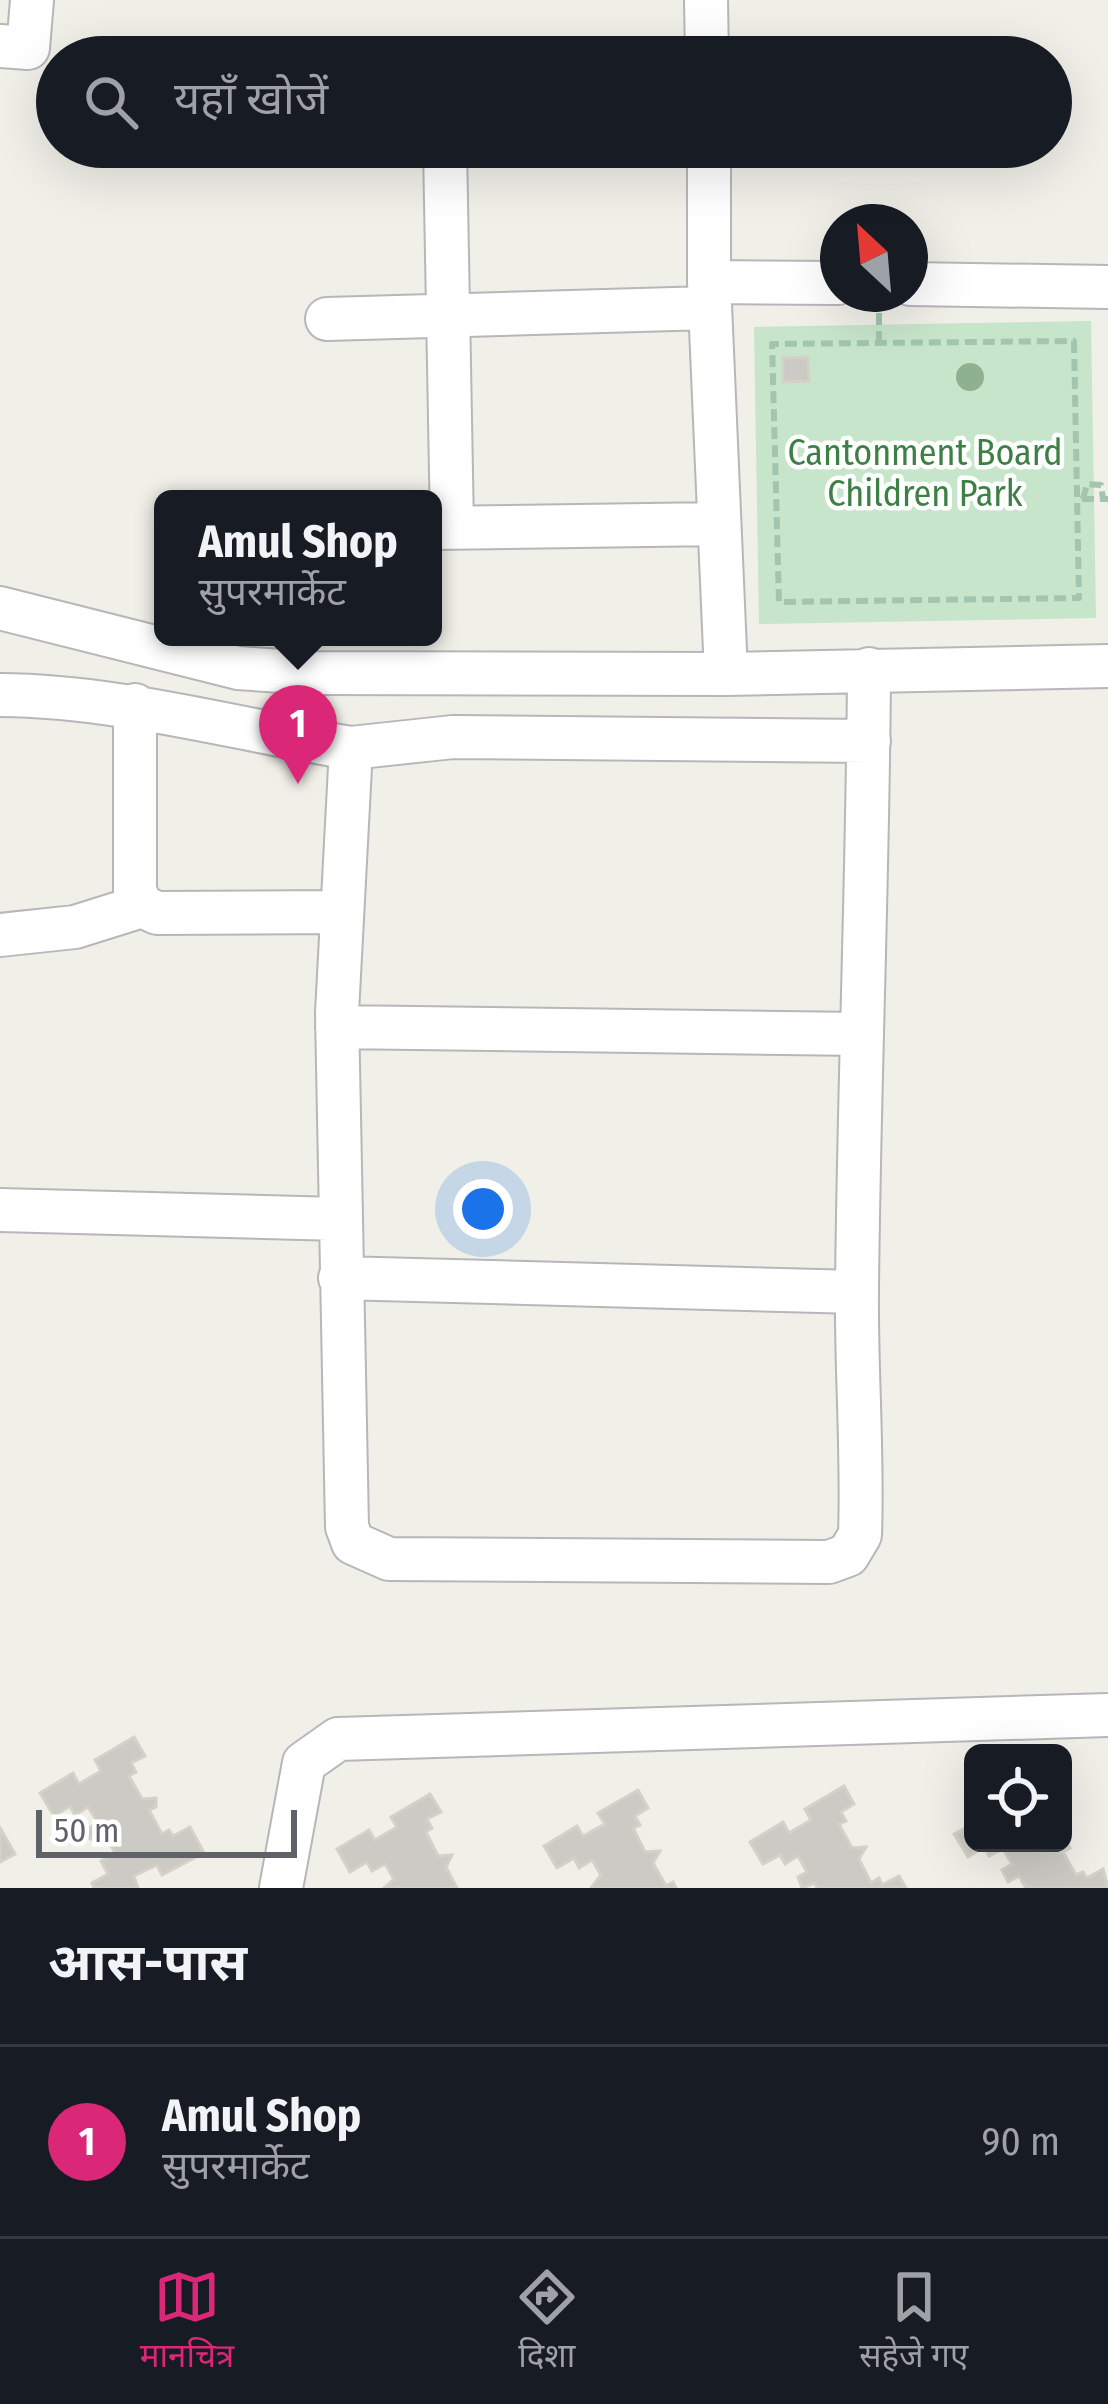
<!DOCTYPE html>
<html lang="hi">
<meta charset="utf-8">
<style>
:root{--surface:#171b24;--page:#242831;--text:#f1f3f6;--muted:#9ea1a6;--line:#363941;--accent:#db2777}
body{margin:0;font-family:"Fira Sans Condensed","Noto Sans Devanagari",sans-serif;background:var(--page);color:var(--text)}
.controls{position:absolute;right:36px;bottom:36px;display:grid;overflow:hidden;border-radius:18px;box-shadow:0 12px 48px #0002}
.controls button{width:108px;height:108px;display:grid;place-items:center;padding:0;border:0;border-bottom:3px solid var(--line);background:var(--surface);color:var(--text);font:60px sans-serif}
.compass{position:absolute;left:820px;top:204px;width:108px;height:108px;border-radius:50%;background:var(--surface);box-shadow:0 12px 48px #0002;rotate:334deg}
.scale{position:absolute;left:36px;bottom:30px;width:261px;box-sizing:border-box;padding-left:12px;border:6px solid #5f6267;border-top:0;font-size:33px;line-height:42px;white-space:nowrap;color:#5f6267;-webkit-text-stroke:9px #fff;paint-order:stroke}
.you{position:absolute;left:483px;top:1209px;width:42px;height:42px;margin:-30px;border:9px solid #fff;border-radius:50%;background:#1a73e8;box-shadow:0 0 0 18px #1a73e833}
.badge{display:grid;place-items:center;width:78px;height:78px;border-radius:50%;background:var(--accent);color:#fff;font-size:39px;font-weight:700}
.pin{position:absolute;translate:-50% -99px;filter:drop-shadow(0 3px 6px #0008)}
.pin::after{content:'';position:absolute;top:63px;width:42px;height:36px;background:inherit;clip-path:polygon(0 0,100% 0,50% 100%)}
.popup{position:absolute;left:154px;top:490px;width:288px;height:156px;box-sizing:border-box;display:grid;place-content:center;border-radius:18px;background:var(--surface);filter:drop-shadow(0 3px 9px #0005);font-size:39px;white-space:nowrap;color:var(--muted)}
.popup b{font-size:45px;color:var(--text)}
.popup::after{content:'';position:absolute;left:50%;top:100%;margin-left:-24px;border:24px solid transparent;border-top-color:var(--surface)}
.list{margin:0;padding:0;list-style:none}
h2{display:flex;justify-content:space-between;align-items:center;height:156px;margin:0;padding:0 48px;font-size:51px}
h2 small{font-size:39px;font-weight:400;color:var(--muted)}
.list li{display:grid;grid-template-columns:78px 1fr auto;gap:36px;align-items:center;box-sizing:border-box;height:192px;padding:0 48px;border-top:3px solid var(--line)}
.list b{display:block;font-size:45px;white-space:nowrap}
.list p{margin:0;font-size:39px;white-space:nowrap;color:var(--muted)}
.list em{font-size:39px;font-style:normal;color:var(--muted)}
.icon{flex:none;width:66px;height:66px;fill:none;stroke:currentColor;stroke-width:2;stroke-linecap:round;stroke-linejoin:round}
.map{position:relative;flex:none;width:1108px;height:1888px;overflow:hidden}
.search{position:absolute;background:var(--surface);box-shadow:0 12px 48px #0002;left:36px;right:36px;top:36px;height:132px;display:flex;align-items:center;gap:30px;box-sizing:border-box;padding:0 42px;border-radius:66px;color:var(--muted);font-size:45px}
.sheet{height:348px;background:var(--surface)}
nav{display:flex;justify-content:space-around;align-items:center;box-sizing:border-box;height:168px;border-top:3px solid var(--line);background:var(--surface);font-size:33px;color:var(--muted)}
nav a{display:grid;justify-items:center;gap:6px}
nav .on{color:var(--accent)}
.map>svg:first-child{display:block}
.park{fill:#c7e5ca}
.building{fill:#cbcac4;stroke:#d4d1c7;stroke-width:3}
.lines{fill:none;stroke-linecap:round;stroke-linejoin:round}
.minor-casing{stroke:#b5b7bb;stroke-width:46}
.path{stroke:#a1c5ae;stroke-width:6;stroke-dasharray:12 6;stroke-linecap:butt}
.minor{stroke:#fff;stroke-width:42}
.tree{fill:#8eb28f}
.labels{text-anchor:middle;stroke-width:9;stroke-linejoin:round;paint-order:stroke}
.park-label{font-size:36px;fill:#3d8046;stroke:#fff}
</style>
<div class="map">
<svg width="1108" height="1888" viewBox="0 0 1108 1888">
<rect width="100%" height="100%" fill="#f0efe8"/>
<!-- park -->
<path class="park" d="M1091 321 1096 618 759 624 754 327Z"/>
<!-- building -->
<path class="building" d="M808 357 809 381 783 382V358Z
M134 1737 145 1756 131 1763 136 1772 129 1776 142 1799 156 1798V1807L149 1810 162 1834 169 1830 173 1836 190 1827 204 1853 162 1875 157 1865 134 1876 138 1888H94L92 1883 108 1874 101 1861 115 1853 105 1835 94 1841 87 1836 88 1828 98 1823 88 1807 75 1815 70 1806 54 1816 40 1793 73 1773 79 1784 101 1771 95 1760Z
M844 1786 854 1804 841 1812 846 1821 839 1824 852 1848 866 1847 859 1859 871 1883 879 1878 882 1885 899 1876 906 1888H817L815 1883 802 1888 798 1877 807 1872 798 1856 785 1864 780 1855 763 1864 750 1842 783 1822 789 1833 811 1820 805 1809Z
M638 1790 648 1808 635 1816 640 1825 633 1828 645 1852 660 1851 653 1863 666 1886 673 1882 676 1888H591L601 1875 592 1860 579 1868 574 1858 557 1868 544 1846 577 1826 583 1836 605 1824 598 1813Z
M430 1794 441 1812 427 1819 432 1828 426 1832 438 1856 452 1855 446 1867 457 1888H384L394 1879 385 1864 372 1871 367 1862 350 1872 337 1849 369 1830 375 1840 397 1827 391 1817Z
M973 1824V1843H1063L1064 1837 1070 1848 1063 1852 1076 1875 1083 1872 1087 1878 1103 1869 1108 1888H1026L1019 1876 1008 1882 1002 1870 1012 1864 1003 1849 989 1856 984 1847 968 1857 954 1834Z
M0 1828 15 1854 0 1862Z"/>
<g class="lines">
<defs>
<path id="minor" d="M706 0 707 57
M0 46 28 48 32 0
M445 147 452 527
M709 282V147
M910 284 1108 287
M327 319 709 308
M433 528 717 524
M0 608 238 668 310 673 726 674 1108 666
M726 674 709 282 838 283
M0 695C119 696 234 729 351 748
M135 705V892L142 906 157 913 342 912
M869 741 453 737 351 748 337 1013 347 1527 353 1543 389 1559 829 1562 848 1555 860 1535C863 1453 856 1371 857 1289 859 1082 868 875 869 669
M0 935 75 927 142 906
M337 1027 861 1034
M0 1210 339 1219
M340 1278 857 1292
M281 1888 304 1763 338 1739 1108 1715"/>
</defs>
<!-- minor casing -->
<use href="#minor" class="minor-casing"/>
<!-- path -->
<path class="path" d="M1074 341 1079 598 779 602 772 344Z
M879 343V305
M1082 499H1108
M1083 499 1087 484 1101 485 1103 499"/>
<!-- minor -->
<use href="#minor" class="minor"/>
</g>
<!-- trees -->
<circle class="tree" cx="970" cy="377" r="14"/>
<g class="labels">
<!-- park labels -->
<g class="park-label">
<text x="925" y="465">Cantonment Board<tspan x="925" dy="41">Children Park</tspan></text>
</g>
</g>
</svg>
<div class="controls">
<button><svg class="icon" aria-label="locate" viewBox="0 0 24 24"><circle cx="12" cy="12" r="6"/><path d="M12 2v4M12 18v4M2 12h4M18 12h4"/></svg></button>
</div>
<svg class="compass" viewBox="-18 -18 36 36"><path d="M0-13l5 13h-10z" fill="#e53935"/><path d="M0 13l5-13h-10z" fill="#9ea1a6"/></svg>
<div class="scale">50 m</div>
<div class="you"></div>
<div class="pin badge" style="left:298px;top:784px">1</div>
<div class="popup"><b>Amul Shop</b>सुपरमार्केट</div>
<div class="search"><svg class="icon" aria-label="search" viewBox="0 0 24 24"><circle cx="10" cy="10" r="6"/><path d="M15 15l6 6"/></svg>यहाँ खोजें</div>
</div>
<section class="sheet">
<h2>आस-पास<small></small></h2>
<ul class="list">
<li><span class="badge">1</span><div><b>Amul Shop</b><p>सुपरमार्केट</p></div><em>90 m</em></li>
</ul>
</section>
<nav>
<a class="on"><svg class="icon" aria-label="map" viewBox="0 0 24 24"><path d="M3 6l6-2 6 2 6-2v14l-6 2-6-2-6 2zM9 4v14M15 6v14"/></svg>मानचित्र</a>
<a><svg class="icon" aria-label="directions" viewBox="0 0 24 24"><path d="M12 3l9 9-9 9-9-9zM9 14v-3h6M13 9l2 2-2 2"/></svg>दिशा</a>
<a><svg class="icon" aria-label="saved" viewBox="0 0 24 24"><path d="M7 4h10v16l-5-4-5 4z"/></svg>सहेजे गए</a>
</nav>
